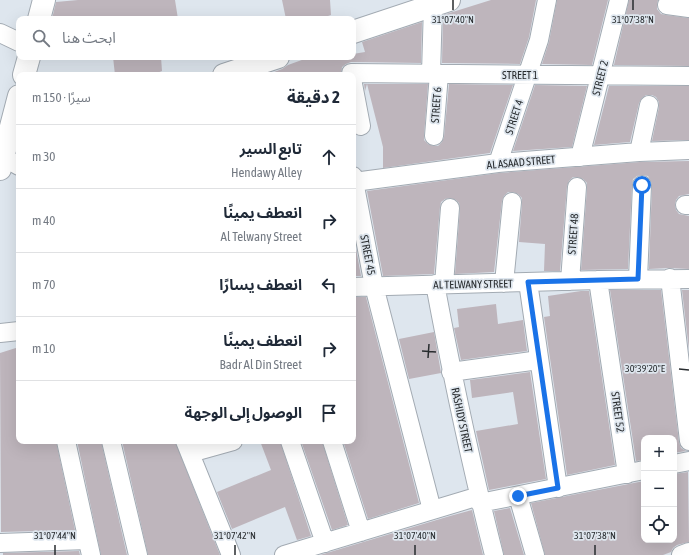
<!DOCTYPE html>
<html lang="ar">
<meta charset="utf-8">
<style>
:root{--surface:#fff;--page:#f6f6f7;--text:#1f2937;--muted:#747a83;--line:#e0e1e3}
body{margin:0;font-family:"Asap Condensed","Noto Sans Arabic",sans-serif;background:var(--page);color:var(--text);direction:rtl}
.controls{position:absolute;right:12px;bottom:12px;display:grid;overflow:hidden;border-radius:8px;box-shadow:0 4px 16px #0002}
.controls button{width:36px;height:36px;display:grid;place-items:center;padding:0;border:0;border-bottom:1px solid var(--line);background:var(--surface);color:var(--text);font:20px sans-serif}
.stop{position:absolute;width:12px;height:12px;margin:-9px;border:3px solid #1a73e8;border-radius:50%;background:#fff}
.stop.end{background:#1a73e8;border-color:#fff;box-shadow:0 1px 4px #0008}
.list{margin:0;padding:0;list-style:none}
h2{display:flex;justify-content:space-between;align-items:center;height:52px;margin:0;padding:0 16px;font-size:17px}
h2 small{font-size:13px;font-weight:400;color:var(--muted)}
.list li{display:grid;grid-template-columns:26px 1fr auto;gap:12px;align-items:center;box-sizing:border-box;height:64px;padding:0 16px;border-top:1px solid var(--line)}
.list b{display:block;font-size:15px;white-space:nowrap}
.list p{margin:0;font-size:13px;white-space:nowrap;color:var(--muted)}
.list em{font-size:13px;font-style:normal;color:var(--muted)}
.icon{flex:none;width:22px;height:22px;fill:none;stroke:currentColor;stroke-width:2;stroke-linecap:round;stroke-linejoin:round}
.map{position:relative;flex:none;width:689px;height:555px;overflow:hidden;direction:ltr}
.search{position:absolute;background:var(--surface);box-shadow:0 4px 16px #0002;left:16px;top:16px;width:340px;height:44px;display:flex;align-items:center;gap:10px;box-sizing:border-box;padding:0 14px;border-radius:8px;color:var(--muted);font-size:15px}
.panel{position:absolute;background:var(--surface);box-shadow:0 4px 16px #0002;left:16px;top:72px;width:340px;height:372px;border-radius:8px;direction:rtl}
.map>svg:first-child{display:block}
.building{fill:#beb5bc}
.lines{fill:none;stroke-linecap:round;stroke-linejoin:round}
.street-casing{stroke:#a3abb3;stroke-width:20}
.secondary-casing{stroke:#a3abb3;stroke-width:24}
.street{stroke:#fff;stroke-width:18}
.secondary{stroke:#fff;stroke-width:22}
.route{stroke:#1a73e8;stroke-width:5}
.ticks{fill:none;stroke:#282c2f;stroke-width:1.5}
.labels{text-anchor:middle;stroke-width:3.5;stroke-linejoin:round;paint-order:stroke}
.street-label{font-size:11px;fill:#282c2f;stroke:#dee6ee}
.ticks-label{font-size:10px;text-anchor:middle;fill:#282c2f;stroke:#dee6ee;stroke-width:3.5;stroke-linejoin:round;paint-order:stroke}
</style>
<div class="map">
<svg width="689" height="555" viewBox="0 0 689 555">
<rect width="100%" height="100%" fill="#dee6ee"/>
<!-- building -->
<path class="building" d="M78 0H175L178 19H52L56 2Z
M282 0H330L331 15 319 19H286Z
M491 0H536L529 37 520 64 442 63 443 15Z
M557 0H608L592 65 542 64 549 42Z
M629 0H658L657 4V9L661 14 666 15 689 18V66L614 65Z
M422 22 421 63 351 62 346 64 342 67 341 75H266L282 69 288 65 310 57H353V54L365 52 362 42Z
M113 57H161L162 71 152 75H115Z
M364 84H428L424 136V140L428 144 434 146H438L442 142 444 137 449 84 513 85 490 153 383 168V147L367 84 365 91Z
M535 85 587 86 572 147 513 151Z
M609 86H689V140L652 141 659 107V102L656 97 652 95H646L642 98 639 103 630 142 594 145Z
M689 161V194L679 196 676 200 675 205 676 210 679 214 689 216V269L669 268 649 269 652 185 651 181 648 176 642 175 637 176 633 179 632 185 628 269 581 270 587 188V183L583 179 577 177H573L569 181 567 186 560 271H544L545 244 519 242 522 203V198L518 194 513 192H508L504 196 502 201 494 272 455 274 460 208 459 203 456 200 450 198 445 199 441 202 440 207 434 274 383 276 367 191 499 173 640 162Z
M353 232 361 276H353Z
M610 290H661L679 442 681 448 686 451 674 453V438H644V460L636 461Z
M682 290H689V350Z
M581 291H589L615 465 567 475 544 317 550 316 548 296Z
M353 297H366L419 503 368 519 343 441H353Z
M496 304 498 324 523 320 527 351 461 360 454 328 459 327 457 309Z
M434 332 441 373 409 379 399 339Z
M19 347V441H56L75 530 1 532 0 353Z
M530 372 546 479 489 490 476 431 518 424 513 392 472 398 470 380Z
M77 441H101L127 555H101Z
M122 441H175L220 555H148Z
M260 441H280L311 536 297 540 285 507 232 529 217 492 271 470Z
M301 441H322L348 525 332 530Z
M688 472 689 542 677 545 673 548 671 552 663 555H545L531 503 644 481V540H674V474Z
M510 508 524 555H504L494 511Z
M472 510 483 555H320L450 516Z
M79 551 80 555H3V553Z"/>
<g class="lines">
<defs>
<path id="street" d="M667 5 689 8
M0 33 19 42
M351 73 689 76
M431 74 433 5
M353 84 361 126
M434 136 439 74
M639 152 649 105
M580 157 619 0
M0 158 3 157 19 166
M498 163 539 40 547 0
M353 176 374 286 432 510
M354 182 498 163 639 152 689 150
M685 205H689
M670 278 689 441
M638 279 642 185
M598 280 627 474
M570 281 577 187
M528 282 558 488
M504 283 512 202
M435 284C452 375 471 465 494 555
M444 284 450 208
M353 287 598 280 689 279
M0 333 19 331
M451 372 539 360
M66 441 91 555
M111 441 138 555
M185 441 231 555
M290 441 325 543
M332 441 361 532
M190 453 233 441
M674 464 689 461
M518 496 535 555
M480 503 644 470
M0 543 87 540
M284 555 479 496
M681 555 689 552"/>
<path id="secondary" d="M39 19 44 0
M353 32 449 0
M24 75 29 57
M224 75 278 57
M0 169 19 96"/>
</defs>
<!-- street casing -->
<use href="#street" class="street-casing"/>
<!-- secondary casing -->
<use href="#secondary" class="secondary-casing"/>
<!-- street -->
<use href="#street" class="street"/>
<!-- secondary -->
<use href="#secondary" class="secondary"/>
</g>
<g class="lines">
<!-- route -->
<path class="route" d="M518 496 558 488 528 282 638 279 642 185"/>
</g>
<!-- ticks -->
<path class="ticks" d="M453 10V0M633 10V0M422 351 436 352M428 358 429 344M679 369 689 370M55 555V545M235 555V545M415 555V545M595 555V545"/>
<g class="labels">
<!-- street labels -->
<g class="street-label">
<text x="520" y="79">STREET 1</text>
<text transform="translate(600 78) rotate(-76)" y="4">STREET 2</text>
<text transform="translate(436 105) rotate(-86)" y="4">STREET 6</text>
<text transform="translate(514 117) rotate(-72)" y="4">STREET 4</text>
<text transform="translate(521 162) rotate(-5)" y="4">AL ASAAD STREET</text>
<text transform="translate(573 234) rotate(-86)" y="4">STREET 48</text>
<text transform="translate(368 255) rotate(79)" y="4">STREET 45</text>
<text transform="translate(473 284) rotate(-1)" y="4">AL TELWANY STREET</text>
<text transform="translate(618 412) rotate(82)" y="4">STREET 52</text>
<text transform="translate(462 420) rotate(78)" y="4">RASHIDY STREET</text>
</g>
</g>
<g class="ticks-label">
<text x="453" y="23">31°07'40"N</text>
<text x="633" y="23">31°07'38"N</text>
<text x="645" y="372">30°39'20"E</text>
<text x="55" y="539">31°07'44"N</text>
<text x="235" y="539">31°07'42"N</text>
<text x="415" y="539">31°07'40"N</text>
<text x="595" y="539">31°07'38"N</text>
</g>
</svg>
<div class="controls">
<button>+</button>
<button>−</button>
<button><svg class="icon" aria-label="locate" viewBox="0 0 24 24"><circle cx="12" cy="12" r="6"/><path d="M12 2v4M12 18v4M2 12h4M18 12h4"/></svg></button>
</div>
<div class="stop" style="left:642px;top:185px"></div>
<div class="stop end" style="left:518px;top:496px"></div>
<div class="search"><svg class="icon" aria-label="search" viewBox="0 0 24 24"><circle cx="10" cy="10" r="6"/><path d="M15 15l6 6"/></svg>ابحث هنا</div>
<section class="panel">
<h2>2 دقيقة<small>سيرًا · 150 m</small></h2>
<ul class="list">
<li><svg class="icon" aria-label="ahead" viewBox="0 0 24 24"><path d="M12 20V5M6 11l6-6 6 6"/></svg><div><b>تابع السير</b><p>Hendawy Alley</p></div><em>30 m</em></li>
<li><svg class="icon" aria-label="right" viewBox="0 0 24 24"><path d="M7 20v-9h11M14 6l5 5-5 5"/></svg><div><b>انعطف يمينًا</b><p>Al Telwany Street</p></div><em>40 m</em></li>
<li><svg class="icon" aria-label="left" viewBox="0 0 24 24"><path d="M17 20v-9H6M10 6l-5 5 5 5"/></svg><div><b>انعطف يسارًا</b></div><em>70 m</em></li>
<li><svg class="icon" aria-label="right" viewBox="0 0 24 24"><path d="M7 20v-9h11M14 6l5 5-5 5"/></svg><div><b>انعطف يمينًا</b><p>Badr Al Din Street</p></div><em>10 m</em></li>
<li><svg class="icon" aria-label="arrive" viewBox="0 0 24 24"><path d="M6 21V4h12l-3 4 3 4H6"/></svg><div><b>الوصول إلى الوجهة</b></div></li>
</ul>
</section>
</div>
